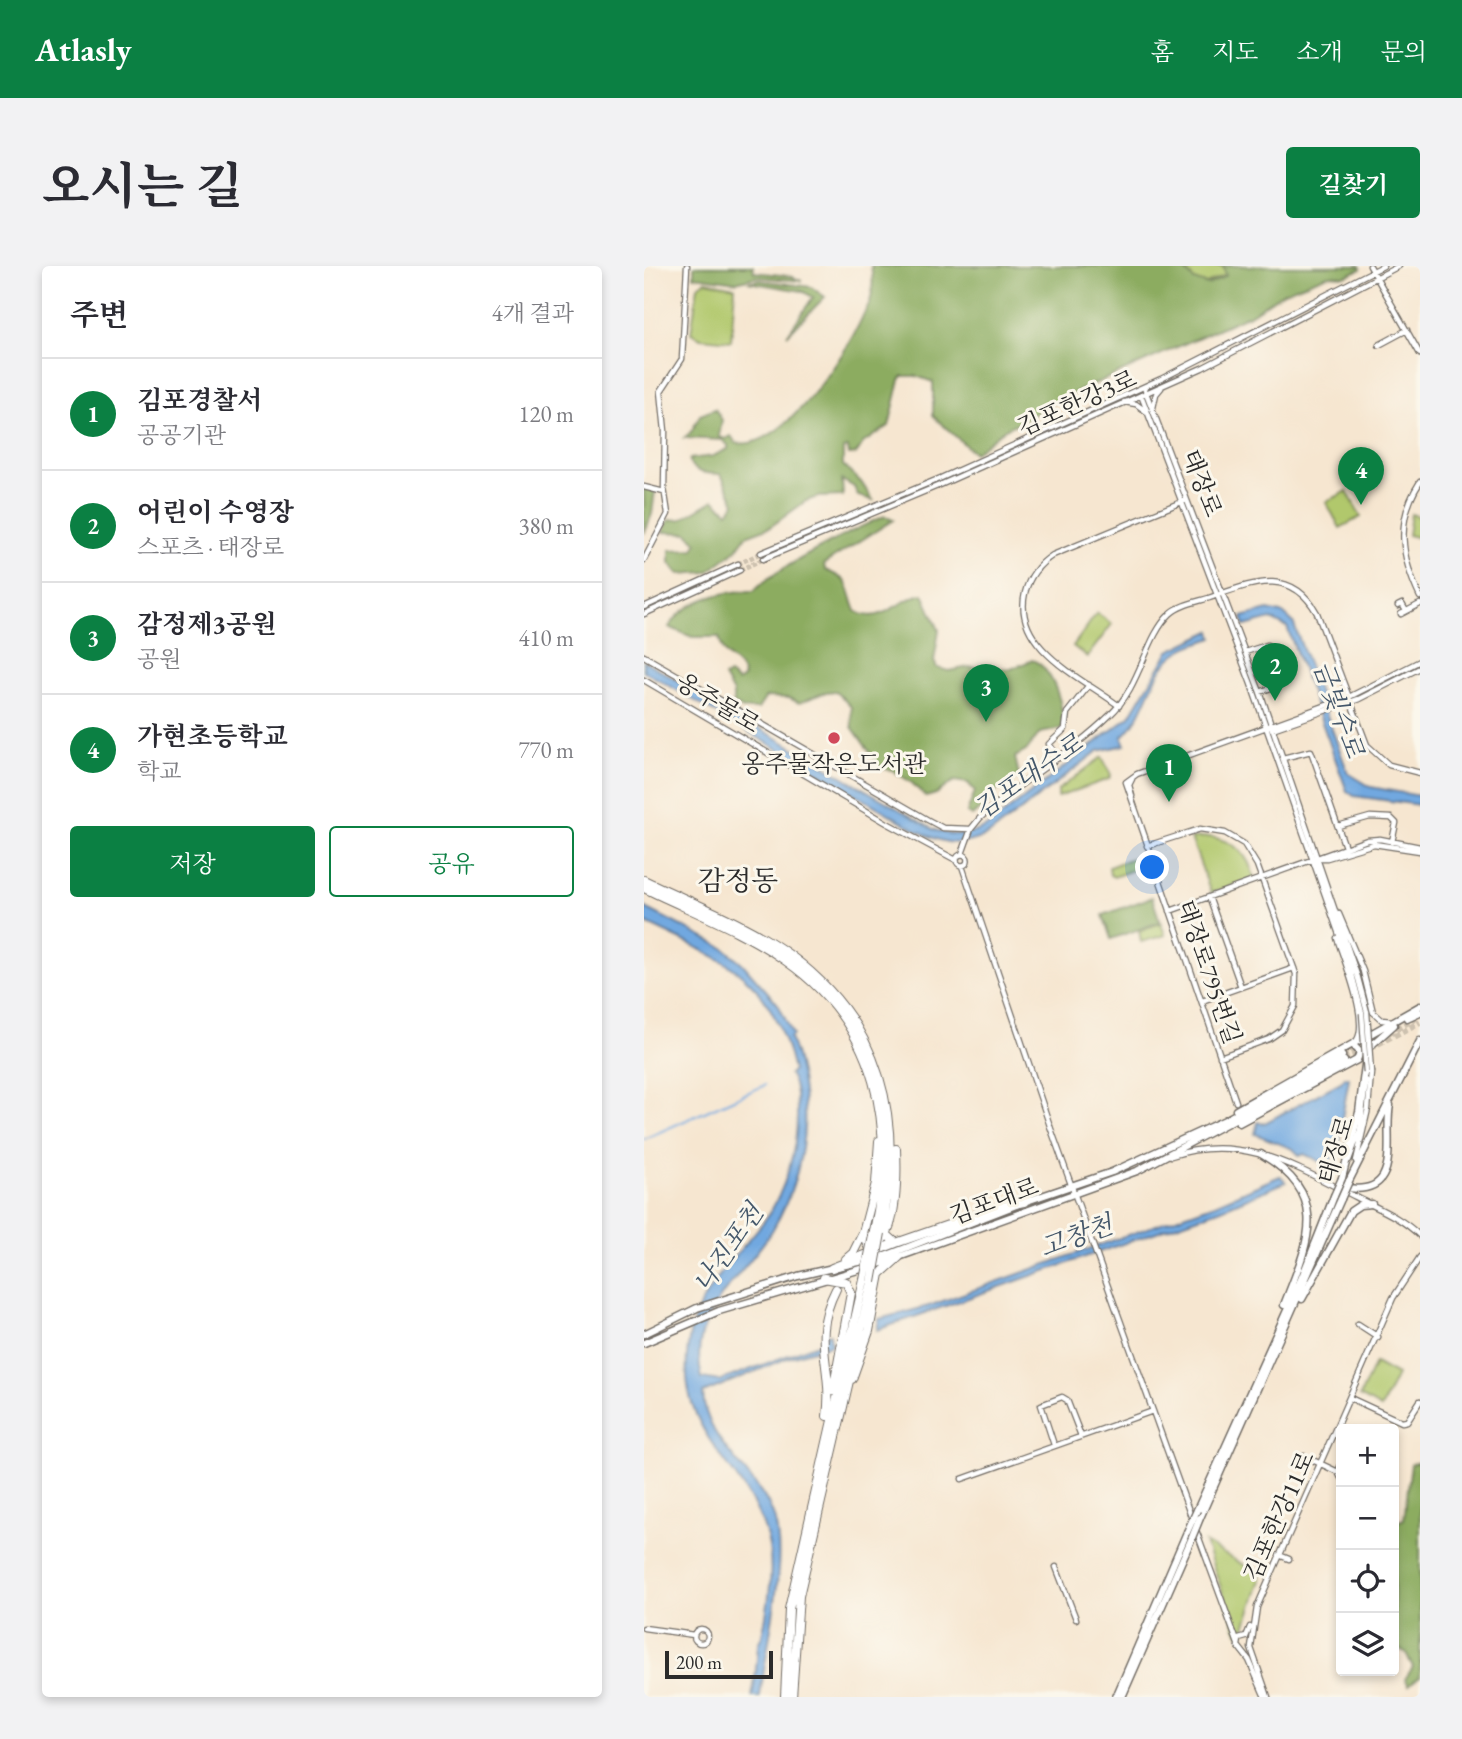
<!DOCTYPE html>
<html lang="ko">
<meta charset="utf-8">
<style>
:root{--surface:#fff;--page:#f2f2f3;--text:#2b2b33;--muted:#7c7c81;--line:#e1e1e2;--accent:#0b8043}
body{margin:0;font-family:"EB Garamond","Noto Serif KR",serif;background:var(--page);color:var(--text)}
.controls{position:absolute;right:21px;bottom:21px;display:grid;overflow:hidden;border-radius:7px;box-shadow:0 4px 10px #0003}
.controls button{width:63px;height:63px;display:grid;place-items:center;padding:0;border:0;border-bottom:2px solid var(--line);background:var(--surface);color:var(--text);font:35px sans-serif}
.scale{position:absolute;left:21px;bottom:18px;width:108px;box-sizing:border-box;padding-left:7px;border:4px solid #2b2b2b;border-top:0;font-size:19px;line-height:24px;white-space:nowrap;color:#2b2b2b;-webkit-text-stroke:5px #fbf7ec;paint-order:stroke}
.you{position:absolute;left:509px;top:602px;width:24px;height:24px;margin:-18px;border:5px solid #fff;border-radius:50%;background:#1a73e8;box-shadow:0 0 0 10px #1a73e833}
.badge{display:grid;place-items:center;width:46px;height:46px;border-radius:50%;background:var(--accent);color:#fff;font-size:23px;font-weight:700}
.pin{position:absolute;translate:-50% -58px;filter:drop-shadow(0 2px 4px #0008)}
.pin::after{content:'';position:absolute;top:37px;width:24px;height:21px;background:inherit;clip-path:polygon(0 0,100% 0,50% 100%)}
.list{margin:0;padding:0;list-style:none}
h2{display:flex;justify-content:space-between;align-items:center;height:91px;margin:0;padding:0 28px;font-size:30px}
h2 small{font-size:23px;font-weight:400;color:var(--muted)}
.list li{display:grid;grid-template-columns:46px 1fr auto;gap:21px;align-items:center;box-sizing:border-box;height:112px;padding:0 28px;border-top:2px solid var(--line)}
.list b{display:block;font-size:26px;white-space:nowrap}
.list p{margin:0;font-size:23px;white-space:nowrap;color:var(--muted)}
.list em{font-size:23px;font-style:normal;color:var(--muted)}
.actions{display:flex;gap:14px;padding:21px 28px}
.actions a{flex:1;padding:16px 0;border:2px solid var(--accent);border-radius:7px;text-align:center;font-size:24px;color:var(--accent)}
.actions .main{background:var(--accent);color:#fff}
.icon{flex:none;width:38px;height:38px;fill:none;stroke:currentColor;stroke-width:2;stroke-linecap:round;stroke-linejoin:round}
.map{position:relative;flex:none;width:776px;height:1431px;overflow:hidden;border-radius:7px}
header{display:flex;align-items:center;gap:42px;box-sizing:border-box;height:98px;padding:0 35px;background:var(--accent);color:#fff}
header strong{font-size:33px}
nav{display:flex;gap:38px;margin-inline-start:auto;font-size:24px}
.intro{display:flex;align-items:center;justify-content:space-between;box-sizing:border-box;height:168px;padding:0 42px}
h1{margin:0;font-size:49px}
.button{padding:18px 32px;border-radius:7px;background:var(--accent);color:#fff;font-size:24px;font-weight:700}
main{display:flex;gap:42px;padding:0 42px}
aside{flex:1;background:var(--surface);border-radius:7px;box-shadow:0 4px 10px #0003}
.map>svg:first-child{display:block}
.green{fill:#b1c86c;stroke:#6e7a4c;stroke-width:2}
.forest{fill:#8cac60;stroke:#5c6c46;stroke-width:2}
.water{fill:#71a8e0;stroke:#4e6a86;stroke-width:2}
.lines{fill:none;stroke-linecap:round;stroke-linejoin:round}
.stream{stroke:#71a8e0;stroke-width:2}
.minor-tunnel{stroke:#cdc1af;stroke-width:4.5;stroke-dasharray:4.5 2;stroke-linecap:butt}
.major-tunnel{stroke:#cdc1af;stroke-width:6;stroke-dasharray:6 3;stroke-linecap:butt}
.highway-tunnel{stroke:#cdc1af;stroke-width:8;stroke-dasharray:8 4;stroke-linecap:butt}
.minor-casing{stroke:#726c65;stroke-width:7}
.major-casing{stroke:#726c65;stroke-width:9}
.highway-casing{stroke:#726c65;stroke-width:10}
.minor{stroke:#fff;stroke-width:4.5}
.major{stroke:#fff;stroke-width:6}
.highway{stroke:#fff;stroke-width:8}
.minor-bridge-casing{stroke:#726c65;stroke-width:7;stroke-linecap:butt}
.major-bridge-casing{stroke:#726c65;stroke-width:9;stroke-linecap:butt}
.highway-bridge-casing{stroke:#726c65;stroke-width:10;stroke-linecap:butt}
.minor-bridge{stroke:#fff;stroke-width:4.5}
.major-bridge{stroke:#fff;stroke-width:6}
.highway-bridge{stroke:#fff;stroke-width:8}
.poi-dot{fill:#d1495b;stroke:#fbf7ec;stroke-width:2.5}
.labels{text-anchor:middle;stroke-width:6;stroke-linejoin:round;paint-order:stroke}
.street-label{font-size:24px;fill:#2b2b2b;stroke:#fbf7ec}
.poi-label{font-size:24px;fill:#2b2b2b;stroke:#fbf7ec}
.water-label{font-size:26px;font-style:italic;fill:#44576a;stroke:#fbf7ec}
.quarter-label{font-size:28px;fill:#2b2b2b;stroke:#fbf7ec}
</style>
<header>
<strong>Atlasly</strong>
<nav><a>홈</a><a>지도</a><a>소개</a><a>문의</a></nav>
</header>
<div class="intro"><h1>오시는 길</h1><a class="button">길찾기</a></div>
<main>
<aside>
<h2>주변<small>4개 결과</small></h2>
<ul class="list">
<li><span class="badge">1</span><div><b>김포경찰서</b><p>공공기관</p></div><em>120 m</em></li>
<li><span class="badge">2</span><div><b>어린이 수영장</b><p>스포츠 · 태장로</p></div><em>380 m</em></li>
<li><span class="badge">3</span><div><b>감정제3공원</b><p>공원</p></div><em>410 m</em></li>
<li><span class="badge">4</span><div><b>가현초등학교</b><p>학교</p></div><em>770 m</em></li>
</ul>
<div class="actions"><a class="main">저장</a><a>공유</a></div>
</aside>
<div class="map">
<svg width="776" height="1431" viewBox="0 0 776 1431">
<rect width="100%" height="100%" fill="#fbf7ec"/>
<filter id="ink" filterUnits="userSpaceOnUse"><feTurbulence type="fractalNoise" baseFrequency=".0143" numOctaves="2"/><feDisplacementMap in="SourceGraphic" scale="14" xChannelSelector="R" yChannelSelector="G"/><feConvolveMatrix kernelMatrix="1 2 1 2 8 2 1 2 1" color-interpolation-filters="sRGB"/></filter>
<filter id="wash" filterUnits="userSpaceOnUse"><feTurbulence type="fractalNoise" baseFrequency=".00686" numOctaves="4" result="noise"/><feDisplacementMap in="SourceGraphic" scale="28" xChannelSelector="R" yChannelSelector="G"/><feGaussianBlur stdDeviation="1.57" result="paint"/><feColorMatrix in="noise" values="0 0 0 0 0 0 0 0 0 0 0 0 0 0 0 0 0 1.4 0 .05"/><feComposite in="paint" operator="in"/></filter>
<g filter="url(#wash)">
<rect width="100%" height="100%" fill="#f6e6d0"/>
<!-- green -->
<path class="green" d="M537 0H579L582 9 560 19 550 14Z
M62 15 91 21 87 75 57 72 47 67 54 20Z
M703 225 717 251 696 262 682 236Z
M767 248 776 251V272L764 269Z
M453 347 468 358 443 391 429 380Z
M458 491 467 509 465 513 414 531V524Z
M567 571C590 575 605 589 610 612L567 627 547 572Z
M491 591 494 602 470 611 466 609 465 601Z
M517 657 521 669 497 676 495 665Z
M731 1097 753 1109 737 1142 716 1130Z
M561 1277 602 1300 615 1304 617 1314 598 1370 592 1364Z"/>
<!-- forest -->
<path class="forest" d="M50 0H109L110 6 146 10 158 15 112 11 92 16 50 10Z
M227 0H537L550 14 564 19 582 10 579 0H716L717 3 701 10 684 9 640 26 607 48 401 140 385 152 361 163 330 187 289 150V116L272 110H259L256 114 245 160 219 177 212 188 205 189 204 182 199 183V199L217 216 229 234 214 230 210 221 198 214 199 230 174 231 162 235 126 261 102 270 91 285 64 306 35 308 26 297V284L50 283 53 277 44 267 19 266 25 254 38 253 70 234 84 246 91 237 77 208C65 207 52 209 45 196L46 193 69 190 84 183V179L78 174 40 172 47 166 56 149 71 143 78 154 75 171 82 173 87 170 92 177C139 186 202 88 218 52 220 46 226 39 227 32 229 23 229 9 227 0Z
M114 14 167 21 181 31 143 69 169 31 158 25 104 16Z
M0 222 11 225 8 248 0 268Z
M241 250 249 254 180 298 181 304C209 315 202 320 212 345 236 361 255 332 279 328L295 364 290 395 293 402 305 405 325 401 367 403 388 394C408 399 424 448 417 463L396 467 382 485 371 491 375 509 350 527 351 530 328 550 323 547 331 525 324 517 310 515 292 528 282 531 268 517 248 504 237 502 208 461 207 441 192 425 182 426 155 437 145 432 122 431 114 443H99L89 437V427L80 411 85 408 94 416 100 411C96 392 81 399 75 371H48L25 361C42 334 79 324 110 325 123 307 217 260 241 250Z
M508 631 516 656 467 673 459 649Z
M776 1196V1410L765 1419 761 1413 769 1401 761 1386 750 1380V1257L760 1253 767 1198Z"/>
<!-- water -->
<path class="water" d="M624 344 640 348 649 356 704 507 727 521 776 530V539L710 530 703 525 643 361 627 353 601 360 598 351Z
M567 365 569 372C557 376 544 379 533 387 505 406 504 449 478 471L481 479 454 485 346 568C320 581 301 579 276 566L0 405V395L289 563C306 571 327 570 344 560L486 450 525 385Z
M0 641 80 682 98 697 134 738 149 769 146 772C170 836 164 902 129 963 101 1010 41 1048 58 1112L75 1115 174 1078 181 1068H186L187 1079 146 1091 59 1127C60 1177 115 1207 130 1251 144 1296 122 1382 116 1431H108C111 1414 113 1396 114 1379 114 1376 117 1373 118 1370 125 1339 131 1302 123 1271 101 1192 23 1168 47 1064 57 1022 95 988 120 955 141 928 154 880 153 847 153 833 152 817 145 808L149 805C126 706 84 697 0 656Z
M701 811 705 812 695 870 697 872 684 899 660 888 656 890 649 883 611 868 614 856 619 858 697 816Z
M636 910 642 916 575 944 233 1064 235 1053 285 1040 571 938Z"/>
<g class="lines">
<!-- stream -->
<path class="stream" d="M0 873 121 819"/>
</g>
</g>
<g filter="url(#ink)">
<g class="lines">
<!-- minor-tunnel -->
<path class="minor-tunnel" d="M94 298 117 287
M96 304 119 293"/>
<!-- major-tunnel -->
<path class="major-tunnel" d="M744 767 776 750
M726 782 776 756
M698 790 725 777
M700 795 717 787"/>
<!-- highway-tunnel -->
<path class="highway-tunnel" d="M230 993 252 981"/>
<defs>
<path id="minor" d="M726 0 776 88
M735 79 763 64
M501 124 616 426 714 712 723 746
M497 129 607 418 705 697 718 747
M480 136 492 138 503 146
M509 142 512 128 517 122
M776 216C751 255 757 291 776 331
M0 221 20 226
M117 287 297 212 517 113 739 0
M119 293 296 219 558 102 755 0
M0 294 24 248 20 222 21 165 17 125 38 93 43 0
M754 340 758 338 762 345
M0 341 94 298
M0 348 96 304
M757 348 776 338
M601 386 623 379 629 382 640 417 616 426
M0 390 284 554 299 562 326 563
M0 414 243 557 312 594
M475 440C440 413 368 382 381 327 385 311 395 298 409 289L540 235
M628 463 715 433 776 402
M415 492 405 478 421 463 423 447 445 419
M639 492 667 485 701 581
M488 530 485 519 488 513
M694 560 726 551 747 552 752 557 748 576
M503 580 556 563 581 567 600 578 613 599 652 708 651 740 638 764 625 773 576 791
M318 588 327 563 336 552C376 515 426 488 466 449 497 420 501 372 526 348 535 339 552 336 565 332 606 318 646 299 673 347L723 479 745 499 776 507
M312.5 594a5.5 5.5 0 1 1 11 0a5.5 5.5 0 1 1-11 0Z
M674 592H683L730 578 776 585
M318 600 407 863 549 1256
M565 631 597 721
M526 645 723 574 736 573 776 581
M695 648 719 705 729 746 738 754 748 755
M693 672C700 694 725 754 713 774
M558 735 650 702
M592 836 482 516 493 508 705 431 776 395
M527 890C597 867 650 900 712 931 735 943 757 951 776 970
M705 894 716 864 722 814
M712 895 724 843 727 807
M714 1058 734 1071
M706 1132 758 1156 763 1155 776 1135
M410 1179 397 1139 418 1131 423 1134 437 1170
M652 1193 660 1190 694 1206 697 1212
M694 1206 697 1199
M318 1213 509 1145
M552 1264 594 1378
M635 1289 645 1293
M412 1301 432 1353
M0 1362 50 1369
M50 1370a7 7 0 1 1 14 0a7 7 0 1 1-14 0Z
M602 1371 606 1361
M602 1371 595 1373 594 1380 605 1394 621 1431
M624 1431 607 1382 613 1341 749 1032 776 991"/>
<path id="major" d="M763 752 776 746
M592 844 776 740
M595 857 713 794 716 786 709 779
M617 888C688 930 665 975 640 1039
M698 912 715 846 723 783 750 759
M705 915 776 775
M697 921C762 934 739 873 746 839
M658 1033 707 945 716 939 728 938
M0 1068 53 1042 154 1010 241 990 380 936 468 906 581 854 698 790
M0 1077 75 1045 241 996 493 905 700 795
M553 1244 658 1011 690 930
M556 1252 697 933
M472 1431 543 1266
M478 1431 547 1274"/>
<path id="highway" d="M0 614C48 637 104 658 147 690 241 760 260 858 237 967
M0 622C47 645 99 664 142 695 234 759 253 862 230 965
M235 875 232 917 219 967 227 985 241 996
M243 969 252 977 359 940 380 936
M232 979C254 969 253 905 252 883
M202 993 209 987 219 967
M188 1002 252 977
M180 1012 202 1016 207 1027 189 1125
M208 1113 225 1065 236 1008 255 991
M183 1150C190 1099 166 1074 192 1023
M141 1431 145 1343 220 1014
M148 1431 155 1330 228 1016"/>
</defs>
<!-- minor casing -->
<use href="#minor" class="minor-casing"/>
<!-- major casing -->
<use href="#major" class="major-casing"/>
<!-- highway casing -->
<use href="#highway" class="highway-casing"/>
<!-- minor -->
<use href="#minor" class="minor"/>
<!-- major -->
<use href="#major" class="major"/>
<!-- highway -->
<use href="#highway" class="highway"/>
<defs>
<path id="minor-bridge" d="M723 746 727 807
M718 747 722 807"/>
<path id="major-bridge" d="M690 930 698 912
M697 933 705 915
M543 1266 553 1244
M547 1274 556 1252"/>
<path id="highway-bridge" d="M220 1014 230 965
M228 1016 237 967"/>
</defs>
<!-- minor-bridge casing -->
<use href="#minor-bridge" class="minor-bridge-casing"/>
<!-- major-bridge casing -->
<use href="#major-bridge" class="major-bridge-casing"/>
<!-- highway-bridge casing -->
<use href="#highway-bridge" class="highway-bridge-casing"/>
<!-- minor-bridge -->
<use href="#minor-bridge" class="minor-bridge"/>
<!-- major-bridge -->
<use href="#major-bridge" class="major-bridge"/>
<!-- highway-bridge -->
<use href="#highway-bridge" class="highway-bridge"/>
</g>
</g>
<!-- markers -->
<circle class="poi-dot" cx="190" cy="472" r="7"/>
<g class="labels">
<!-- street labels -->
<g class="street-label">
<text transform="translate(433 137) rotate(-24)" y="8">김포한강3로</text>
<text transform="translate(558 217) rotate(69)" y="8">태장로</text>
<text transform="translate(74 437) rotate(31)" y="8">옹주물로</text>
<text transform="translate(565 706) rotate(71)" y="8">태장로795번길</text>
<text transform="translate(692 884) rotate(-73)" y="8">태장로</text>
<text transform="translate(350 935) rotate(-20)" y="8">김포대로</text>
<text transform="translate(635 1250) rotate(-66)" y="8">김포한강11로</text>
</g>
<!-- poi labels -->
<g class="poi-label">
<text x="190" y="506">옹주물작은도서관</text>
</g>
<!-- water labels -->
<g class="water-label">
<text transform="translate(695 443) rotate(70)" y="9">금빛수로</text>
<text transform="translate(384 510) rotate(-35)" y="9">김포대수로</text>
<text transform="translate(432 970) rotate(-20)" y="9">고창천</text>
<text transform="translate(84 982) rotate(-55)" y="9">나진포천</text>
</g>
<!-- quarter labels -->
<g class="quarter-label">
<text x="94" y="624">감정동</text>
</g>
</g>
</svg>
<div class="controls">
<button>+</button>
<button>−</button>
<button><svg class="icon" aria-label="locate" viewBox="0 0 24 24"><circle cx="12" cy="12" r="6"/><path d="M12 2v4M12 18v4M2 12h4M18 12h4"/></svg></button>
<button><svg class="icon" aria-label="layers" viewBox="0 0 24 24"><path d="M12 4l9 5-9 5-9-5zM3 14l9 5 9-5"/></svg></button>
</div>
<div class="scale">200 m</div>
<div class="you"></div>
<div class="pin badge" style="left:525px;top:536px">1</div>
<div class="pin badge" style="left:631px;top:435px">2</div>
<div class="pin badge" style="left:342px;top:456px">3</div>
<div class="pin badge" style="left:717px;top:239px">4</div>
</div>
</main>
